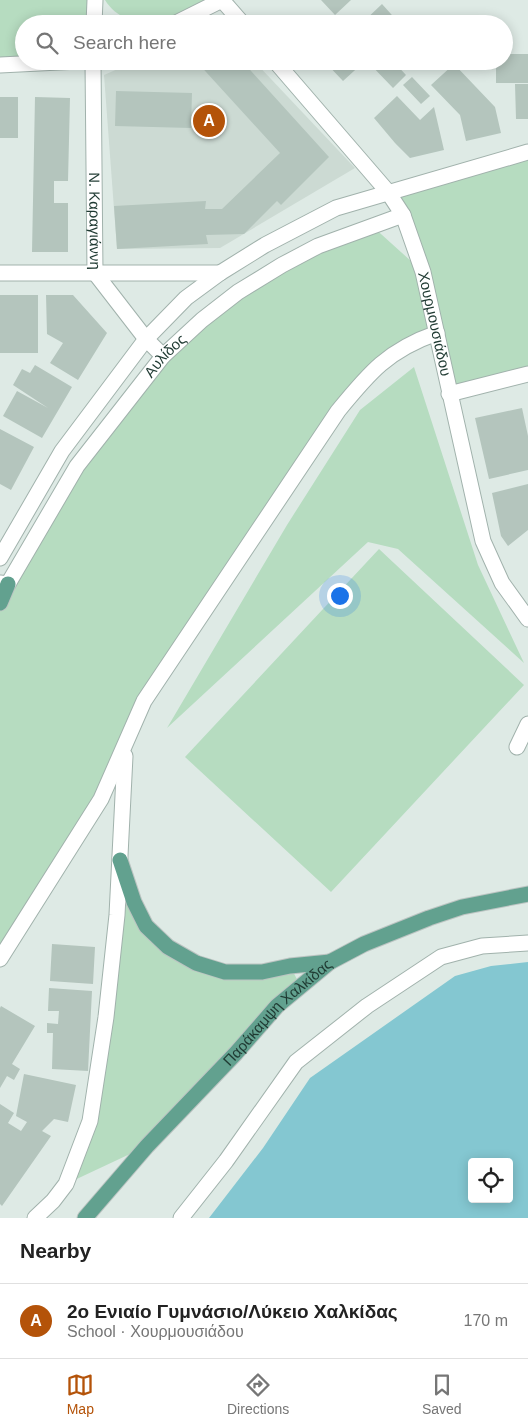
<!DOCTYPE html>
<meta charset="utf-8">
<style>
:root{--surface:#fff;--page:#f6f6f6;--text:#222;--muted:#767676;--line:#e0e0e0;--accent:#b45309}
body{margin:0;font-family:Helvetica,sans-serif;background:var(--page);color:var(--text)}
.controls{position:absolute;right:15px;bottom:15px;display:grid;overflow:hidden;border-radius:5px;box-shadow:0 2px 12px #0003}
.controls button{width:45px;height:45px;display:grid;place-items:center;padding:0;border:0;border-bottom:1px solid var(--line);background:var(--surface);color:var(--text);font:25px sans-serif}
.you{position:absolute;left:339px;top:595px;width:18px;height:18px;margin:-12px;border:4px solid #fff;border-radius:50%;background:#1a73e8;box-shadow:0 0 0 8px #1a73e833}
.badge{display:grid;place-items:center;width:32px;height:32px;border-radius:50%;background:var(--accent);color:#fff;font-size:16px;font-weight:700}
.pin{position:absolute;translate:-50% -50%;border:2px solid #fff;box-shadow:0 1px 5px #0006}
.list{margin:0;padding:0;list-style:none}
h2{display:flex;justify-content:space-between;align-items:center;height:65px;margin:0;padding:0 20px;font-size:21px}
h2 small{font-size:16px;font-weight:400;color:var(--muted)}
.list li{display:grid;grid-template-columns:32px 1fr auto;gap:15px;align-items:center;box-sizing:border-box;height:75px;padding:0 20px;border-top:1px solid var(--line)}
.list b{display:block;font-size:19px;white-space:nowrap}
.list p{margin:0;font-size:16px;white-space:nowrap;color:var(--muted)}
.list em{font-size:16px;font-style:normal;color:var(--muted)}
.icon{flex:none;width:28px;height:28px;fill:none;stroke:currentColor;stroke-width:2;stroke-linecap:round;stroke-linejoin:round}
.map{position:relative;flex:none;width:528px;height:1218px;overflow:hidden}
.search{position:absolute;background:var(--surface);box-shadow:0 2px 12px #0003;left:15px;right:15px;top:15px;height:55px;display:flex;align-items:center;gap:12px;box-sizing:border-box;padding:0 18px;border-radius:28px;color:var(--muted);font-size:19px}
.sheet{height:140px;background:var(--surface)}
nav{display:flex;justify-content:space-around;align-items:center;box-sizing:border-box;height:70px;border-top:1px solid var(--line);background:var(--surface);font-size:14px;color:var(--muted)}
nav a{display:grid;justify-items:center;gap:2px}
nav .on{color:var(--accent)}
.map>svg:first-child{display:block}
.built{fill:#ccdad3}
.green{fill:#b6dcc0}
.water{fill:#84c7d1;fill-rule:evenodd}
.building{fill:#b4c5bd}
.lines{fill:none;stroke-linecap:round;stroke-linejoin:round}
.minor-casing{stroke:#a1b2ac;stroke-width:17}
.major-casing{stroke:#bcc4c2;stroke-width:17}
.minor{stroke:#fff;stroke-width:15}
.major{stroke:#62a18f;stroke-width:15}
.labels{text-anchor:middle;stroke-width:5;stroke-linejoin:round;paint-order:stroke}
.street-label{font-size:15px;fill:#1f3a32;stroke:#eef7f2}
</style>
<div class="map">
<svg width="528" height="1218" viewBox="0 0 528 1218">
<rect width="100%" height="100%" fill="#deeae5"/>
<!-- built -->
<path class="built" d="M136 61H254L355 168 220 248 117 249 104 75Z"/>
<!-- green -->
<path class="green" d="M0 0H97L95 24H24V61L0 64Z
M105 0H222C209 6 196 16 183 20 156 28 121 26 105 0Z
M528 152V374L449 394 437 334 364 380 144 701 125 747 0 959V583L77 466 163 356 238 292 371 225 422 271 388 192Z
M414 367 478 565 524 663 398 549 368 542 167 728 287 525 360 410Z
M379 549 524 685 331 892 185 757Z
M120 860 146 926 225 972 290 966 300 985 147 1146 66 1184 90 1121Z"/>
<!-- water -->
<path class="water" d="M528 962V1218H209L263 1148 310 1078 455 976 491 966ZM472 1162H509V1199H472Z"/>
<!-- building -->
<path class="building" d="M321 0H351L335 15Z
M382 4 400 24H361Z
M504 54H528V83H496V61H504Z
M196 61H242L329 157 281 205 277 201 244 234 206 235 208 244 117 249 114 206 206 201 205 209H222L280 153Z
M324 61H365L343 81Z
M367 61H393L406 75 393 88Z
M454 64 495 107 501 133 466 141 460 115 431 85Z
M412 77 430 96 421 104 403 85Z
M515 84H528V119H516Z
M116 91 192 93 191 128 115 126Z
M397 96 420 120 434 107 444 150 410 158 395 143 374 118Z
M0 97H18V138H0Z
M35 97 70 98 68 181H54V203H68V252H32Z
M0 295H38V353H0Z
M46 295H73L107 333 78 380 50 363 63 343 47 334Z
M35 365 72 387 42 438 3 416 17 391 48 408 13 385 22 369 30 373Z
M522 408 528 436V470L489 479 475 418Z
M0 429 34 447 11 490 0 484Z
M528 484V530L508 546 501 536 492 493Z
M52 944 95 947 93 984 50 981Z
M49 988 92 991 88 1071 52 1069 53 1033H47V1023L58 1024 59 1011H48Z
M1 1006 35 1026 12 1064 20 1069 14 1080 7 1076 0 1088V1008Z
M24 1074 76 1085 68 1122 54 1119 42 1131 51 1136 2 1206 0 1204V1104L14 1113 8 1123 21 1131 27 1122 16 1116Z"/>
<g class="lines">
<defs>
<g id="minor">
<path d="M222 0 243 24"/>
<path d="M94 24 95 0"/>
<path d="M174 24 222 0"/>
<path id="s1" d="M93 61 95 273 146 339 163 356"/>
<path id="s2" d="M275 61 388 192 403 215 423 272 483 541 502 583 528 619"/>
<path d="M0 65 79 61"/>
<path d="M0 273H220"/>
<path d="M449 394 528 374"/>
<path d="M0 558 62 451 146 339 186 298 220 273 265 245 336 208 528 152"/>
<path id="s3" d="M0 583 8 584 77 466 163 356 202 320 238 292 282 265 318 246 403 215"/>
<path d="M517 747 528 724"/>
<path d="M0 959 101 799 144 701 338 411C369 373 388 350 437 333"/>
<path d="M35 1218 53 1201 66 1184 90 1121 106 1017 117 915 125 756"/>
<path d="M181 1218 226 1161 296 1062 367 1006 441 957 482 946 528 943"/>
</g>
<g id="major">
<path d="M0 603 8 584"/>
<path d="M120 860 134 902 146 926 168 947 196 963 225 972H262L290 966 330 962"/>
<path id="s4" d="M85 1218 147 1146 236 1053 277 1006 330 962 364 944 429 918 462 907 528 894"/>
</g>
</defs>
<!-- minor casing -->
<use href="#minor" class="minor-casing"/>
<!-- major casing -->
<use href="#major" class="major-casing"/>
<!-- minor -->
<use href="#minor" class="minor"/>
<!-- major -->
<use href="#major" class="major"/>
</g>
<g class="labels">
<!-- street labels -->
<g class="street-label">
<text dy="5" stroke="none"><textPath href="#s1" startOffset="160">Ν. Καραγιάννη</textPath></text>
<text dy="5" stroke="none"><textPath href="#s2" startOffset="314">Χουρμουσιάδου</textPath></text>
<text dy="5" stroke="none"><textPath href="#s3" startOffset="286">Αυλίδος</textPath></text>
<text dy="5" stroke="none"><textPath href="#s4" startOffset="282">Παράκαμψη Χαλκίδας</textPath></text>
</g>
</g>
</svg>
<div class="controls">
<button><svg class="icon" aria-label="locate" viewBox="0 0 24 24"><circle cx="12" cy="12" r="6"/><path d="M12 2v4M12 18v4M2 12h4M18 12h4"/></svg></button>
</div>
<div class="you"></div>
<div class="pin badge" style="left:209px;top:121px">A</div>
<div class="search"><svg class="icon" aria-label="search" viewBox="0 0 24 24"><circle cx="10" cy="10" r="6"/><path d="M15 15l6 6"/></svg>Search here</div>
</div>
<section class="sheet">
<h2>Nearby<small></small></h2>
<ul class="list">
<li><span class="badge">A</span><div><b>2ο Ενιαίο Γυμνάσιο/Λύκειο Χαλκίδας</b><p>School · Χουρμουσιάδου</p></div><em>170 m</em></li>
</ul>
</section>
<nav>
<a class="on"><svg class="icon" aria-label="map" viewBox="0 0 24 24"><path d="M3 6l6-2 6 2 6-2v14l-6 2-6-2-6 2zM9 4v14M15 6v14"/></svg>Map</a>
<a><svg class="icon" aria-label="directions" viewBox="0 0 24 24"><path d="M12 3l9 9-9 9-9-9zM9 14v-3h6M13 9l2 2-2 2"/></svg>Directions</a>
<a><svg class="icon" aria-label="saved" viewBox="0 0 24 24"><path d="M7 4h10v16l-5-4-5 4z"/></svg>Saved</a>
</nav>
